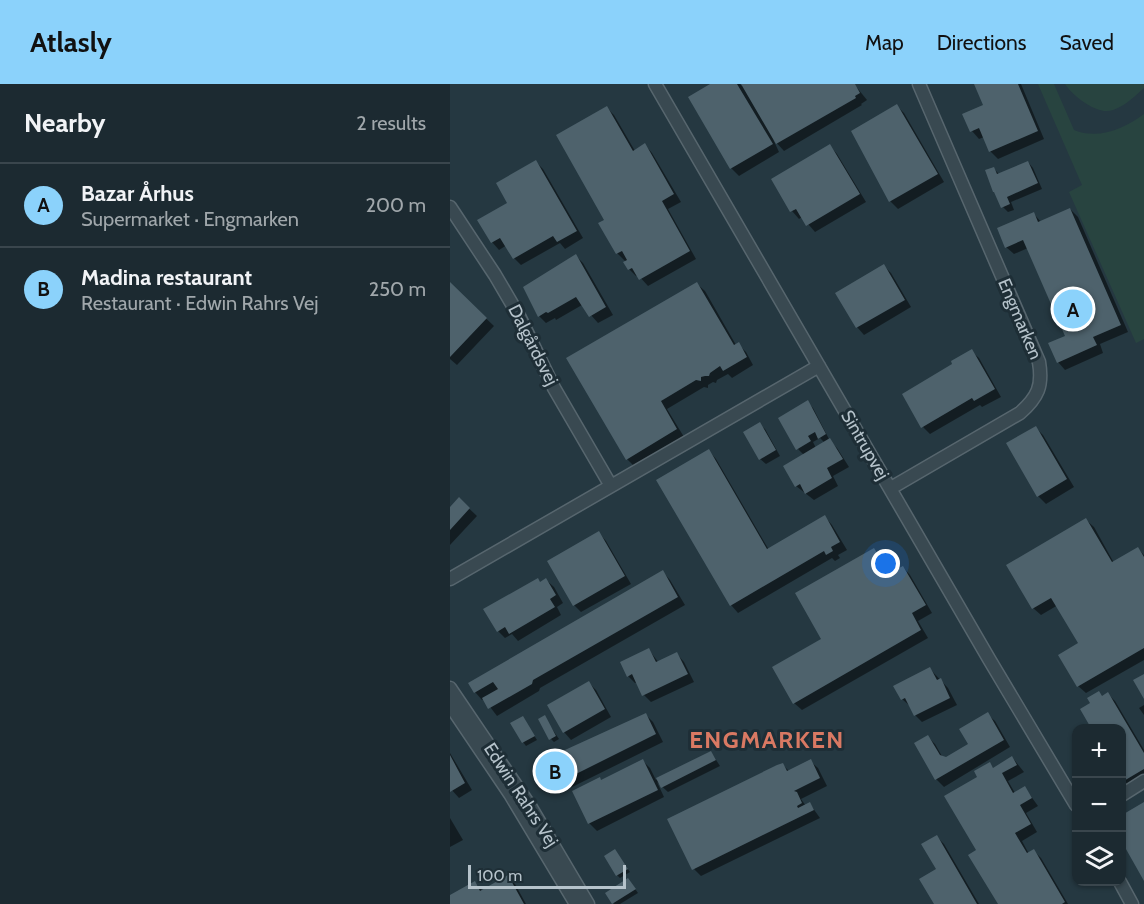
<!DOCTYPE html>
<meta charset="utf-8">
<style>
:root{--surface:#1c2a31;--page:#29363d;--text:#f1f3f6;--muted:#a0a7ab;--line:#3a464d;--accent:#8bd2fb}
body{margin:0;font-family:Cabin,sans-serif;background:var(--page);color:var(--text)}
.controls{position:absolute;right:18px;bottom:18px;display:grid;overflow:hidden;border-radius:12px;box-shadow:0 2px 4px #0004}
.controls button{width:54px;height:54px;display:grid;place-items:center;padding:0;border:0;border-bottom:2px solid var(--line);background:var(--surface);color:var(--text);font:30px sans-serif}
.scale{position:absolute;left:18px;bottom:15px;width:158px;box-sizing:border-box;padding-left:6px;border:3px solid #b6c3cb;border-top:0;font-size:16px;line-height:21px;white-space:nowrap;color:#b6c3cb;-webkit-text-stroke:4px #1e2e36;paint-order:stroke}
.you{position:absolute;left:436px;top:480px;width:21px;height:21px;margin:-15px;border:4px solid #fff;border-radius:50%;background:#1a73e8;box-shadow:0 0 0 9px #1a73e833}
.badge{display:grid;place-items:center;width:39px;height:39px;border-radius:50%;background:var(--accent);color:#111;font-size:20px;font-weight:700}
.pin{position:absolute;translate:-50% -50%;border:3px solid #fff;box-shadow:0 2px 6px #0006}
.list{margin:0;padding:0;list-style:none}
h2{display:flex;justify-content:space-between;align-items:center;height:78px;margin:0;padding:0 24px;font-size:26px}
h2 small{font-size:20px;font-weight:400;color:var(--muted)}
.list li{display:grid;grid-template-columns:39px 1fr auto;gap:18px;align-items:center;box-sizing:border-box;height:84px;padding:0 24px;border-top:2px solid var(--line)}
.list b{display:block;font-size:22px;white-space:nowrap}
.list p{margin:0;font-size:20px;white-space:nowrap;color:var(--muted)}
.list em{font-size:20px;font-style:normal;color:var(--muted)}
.icon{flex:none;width:33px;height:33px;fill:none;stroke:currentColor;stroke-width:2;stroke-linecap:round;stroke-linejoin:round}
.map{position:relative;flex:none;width:694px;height:820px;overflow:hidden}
header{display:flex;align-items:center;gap:36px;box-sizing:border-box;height:84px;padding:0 30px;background:var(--accent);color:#111}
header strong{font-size:28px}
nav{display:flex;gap:33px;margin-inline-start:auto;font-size:21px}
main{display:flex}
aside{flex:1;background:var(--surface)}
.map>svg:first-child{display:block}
.green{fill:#284440}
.shadow{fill:#0007;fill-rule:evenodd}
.building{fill:#4e626c}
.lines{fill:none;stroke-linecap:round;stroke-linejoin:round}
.minor-casing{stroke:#57666e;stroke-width:15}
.minor{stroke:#394951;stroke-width:12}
.labels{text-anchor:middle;stroke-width:6;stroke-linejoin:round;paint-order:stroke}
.street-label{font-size:18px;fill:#b6c3cb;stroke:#1e2e36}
.district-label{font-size:24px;font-weight:bold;letter-spacing:1.5px;fill:#d97963;stroke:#1e2e36}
</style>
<header>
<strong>Atlasly</strong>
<nav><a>Map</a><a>Directions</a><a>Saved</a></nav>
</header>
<main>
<aside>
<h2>Nearby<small>2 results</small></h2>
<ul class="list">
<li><span class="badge">A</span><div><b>Bazar Århus</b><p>Supermarket · Engmarken</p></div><em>200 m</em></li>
<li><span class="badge">B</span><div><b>Madina restaurant</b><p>Restaurant · Edwin Rahrs Vej</p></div><em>250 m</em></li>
</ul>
</aside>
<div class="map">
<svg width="694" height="820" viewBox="0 0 694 820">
<rect width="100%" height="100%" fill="#253841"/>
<!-- green -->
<path class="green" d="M588 0H604L624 46C648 56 674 45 694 30V255L686 259 619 108 632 101Z
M615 0H694V4C685 12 675 22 663 26 648 32 623 12 615 0Z"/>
<!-- shadow -->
<path class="shadow" d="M263 0H290L292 2V0H404L417 16 411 20 412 21 334 67 323 55 329 68 289 92 281 84Z
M525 0H571L594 55 548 75 540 67 534 53 529 55 522 47 514 30 535 22Z
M447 22 454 29 494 98 448 125 440 117 403 47Z
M157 24 164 31 185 67 195 61 202 69 231 118 218 125 246 175 198 202 188 191 186 192 179 185 176 178 167 169 156 136Z
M380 62 387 70 416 118 365 148 352 133 349 135 342 127Z
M86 78 93 85 133 154 115 165 110 159 71 181 64 174 57 161 49 166 42 158Z
M578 78 583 84 592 105 561 118 564 126 558 128 553 123 543 84 550 91Z
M620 125 628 133 678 248 650 260 653 269 615 286 608 278 617 253 578 164 564 170 556 163 584 130 591 138Z
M126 172 133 179 163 231 148 239 132 221 106 236 105 234 96 239 89 232Z
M434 182 441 189 461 223 414 251 407 243Z
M0 200 44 242 7 281 0 275Z
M247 200 255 207 286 261 288 260 296 268 303 281 282 294 278 290 267 296 266 299 263 298 258 301V304L254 303 217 325 234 353 184 382 177 375Z
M521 267 529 274 551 313 532 323 530 321 480 350 473 343 504 280Z
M357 318 363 324 380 357 387 364 399 383 383 392 388 402 364 416 346 402 335 383 354 371 348 365ZM370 354 375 359 366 364 363 358Z
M309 340 315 345 330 372 316 380 310 375Z
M586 344 593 351 624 403 596 420 588 412Z
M259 367 266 375 319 466 375 433 382 441 397 466 388 471 390 474 385 477 382 474 288 529 281 521Z
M9 415 27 432 0 461V425Z
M636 436 644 443 664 479 688 465 694 471V576L636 609 628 602 630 560 608 521 591 531 583 524Z
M149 449 156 457 181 500 131 528 124 521Z
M424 466 431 473 441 490 453 483 460 491 482 529 468 537 478 554 352 626 344 619Z
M213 488 220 496 235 521 90 604 89 607 47 632 34 615 32 616 25 608Z
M96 496 104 503 113 519 107 523 111 531 68 557 62 550 55 554 48 547 91 499Z
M199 566 209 579 227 570 234 578 244 598 201 618 194 611 188 598 185 599 178 592Z
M480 585 498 604 507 621 472 638 465 631 460 622 452 615Z
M139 599 146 606 161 633 121 656 114 648Z
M658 610 665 617 694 666V696L681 704 672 694V644H643L632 626Z
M694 621V631L689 624Z
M195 630 203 638 213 658 114 707 107 699Z
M537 630 545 637 560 663 494 703 486 695 466 660 478 653 485 660 493 674H496L520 660Z
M94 633 109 655 104 658 101 655Z
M73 634 87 656 76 662 73 658Z
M261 668 270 682 218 708 207 698 214 713 147 747 139 739 152 697 193 677 200 684 206 696Z
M0 669 22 706 9 714 0 704Z
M562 673 574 688 558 697 565 709 575 704 588 722 576 729 587 748 572 757 579 770 584 767 591 774 618 820H549L528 767 530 693 539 680 544 685Z
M360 677 368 684 377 702 351 715 356 722 360 720 370 734 251 792 244 785 333 681 339 687Z
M0 734 13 756 0 763Z
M487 753 494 760 529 820H485L488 786Z
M165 767 180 788 170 794 167 791Z
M57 793 65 800 76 820H0V813L24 799 33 807Z
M181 799 188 809 170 820H164L157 809Z"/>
<!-- building -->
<path class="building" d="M260 0H287L323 60 280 85 238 13Z
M291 0H405L410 9 405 12 406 14 326 60Z
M524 0H568L588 47 539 68 529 44 520 48 512 30 533 21Z
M447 20 488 90 439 118 401 47Z
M157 22 183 67 195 59 224 110 212 117 240 167 189 196 182 184 178 186 173 178 177 176 172 167 166 170 148 139 154 136 106 51Z
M380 60 410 110 356 142 346 125 340 128 321 95Z
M86 76 127 147 107 158 103 152 63 175 50 154 41 159 27 136 57 119 46 99Z
M578 77 588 99 557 113 560 120 551 124 544 108H543L535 86 544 83 547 90Z
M620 124 671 241 643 253 647 261 607 279 598 259 615 252 573 156 555 164 547 144 584 128 588 138Z
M126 170 156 223 139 233 126 213 98 229 96 228 88 233 73 203Z
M434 180 455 216 406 244 385 209Z
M0 198 37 234 0 273Z
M247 198 284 261 289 258 297 273 273 287 270 282 260 289 259 292H255L251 293V297L246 296 211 317 227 345 176 376 116 274Z
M522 265 545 305 524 317 522 314 471 344 452 310 502 280 501 277Z
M358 316 376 350 368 355 365 348 358 352 361 357 346 366 328 334Z
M310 338 326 366 309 376 293 348Z
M586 342 617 395 587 413 556 359Z
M380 354 393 375 377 384 382 394 355 410 350 400 345 403 333 382Z
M259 365 317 465 375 431 390 458 381 463 383 467 376 471 374 467 280 522 206 396Z
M9 413 20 424 0 446V423Z
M636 434 662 478 688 463 694 473V564L627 603 608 571 628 559 601 514 582 525 556 481Z
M149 447 175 492 123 522 97 477Z
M424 464 439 489 453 482 476 521 462 529 471 546 343 620 322 583 371 555 345 509Z
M213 486 228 513 83 596 82 600 38 625 32 614 48 605 43 598 24 609 18 599Z
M88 494 90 498 96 494 106 511 100 515 105 523 59 550 55 543 47 548 33 525Z
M199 564 206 578 227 568 238 590 192 612 182 590 177 593 170 578Z
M480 583 487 596 491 594 500 614 464 632 455 614 451 616 443 602Z
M694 590V615L683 596Z
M139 597 155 625 113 649 97 621Z
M649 607 652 612 658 608 694 669V685L672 698V644H641L630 625 640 619 637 614Z
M538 628 554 656 485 696 464 659 478 651 490 671 496 673 518 660 509 645Z
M196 629 206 650 106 700 93 676Z
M95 631 106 652 99 656 88 635Z
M73 632 85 652 72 659 60 639Z
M261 667 266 676 211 704 206 694Z
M0 671 15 699 0 708Z
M562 672 567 681 552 689 563 709 575 702 582 714 570 721 581 740 565 749 577 769 584 765 615 818 612 820H548L518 771 526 766 494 712 527 693 524 687 540 678 543 684Z
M193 675 208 706 138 740 122 707 150 693 151 696Z
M361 675 370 694 344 707 347 708 352 719 347 722 348 724 360 718 364 726 242 786 217 735 327 681 333 679 337 687Z
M694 718V797L672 758V731Z
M487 751 527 820H484L469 795 486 785 471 760Z
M165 765 178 785 166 792 154 772Z
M58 791 74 820H0V811L25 797 30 807Z
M178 794 186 805 162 820 155 809Z"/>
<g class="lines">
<defs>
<path id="minor" d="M205 0 539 575 626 721
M0 123 45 191 69 232 104 304 161 402
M441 404 570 329C588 313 593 302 589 278L469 0
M0 495 369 282
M0 604 80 722 138 820
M0 621 60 710 126 820
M672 711 694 697
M670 798 682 820"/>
</defs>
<!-- minor casing -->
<use href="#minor" class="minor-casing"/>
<!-- minor -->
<use href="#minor" class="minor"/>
</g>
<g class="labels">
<!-- street labels -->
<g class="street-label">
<text transform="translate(570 235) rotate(67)" y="6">Engmarken</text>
<text transform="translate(83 261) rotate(63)" y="6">Dalgårdsvej</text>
<text transform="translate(415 361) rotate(60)" y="6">Sintrupvej</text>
<text transform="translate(71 711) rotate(57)" y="6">Edwin Rahrs Vej</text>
</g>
<!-- district labels -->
<g class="district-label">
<text x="317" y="664">ENGMARKEN</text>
</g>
</g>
</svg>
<div class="controls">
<button>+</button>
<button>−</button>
<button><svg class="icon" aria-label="layers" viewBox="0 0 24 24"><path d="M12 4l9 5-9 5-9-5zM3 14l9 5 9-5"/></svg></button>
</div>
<div class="scale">100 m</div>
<div class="you"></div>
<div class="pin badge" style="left:623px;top:225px">A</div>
<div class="pin badge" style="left:105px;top:687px">B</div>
</div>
</main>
